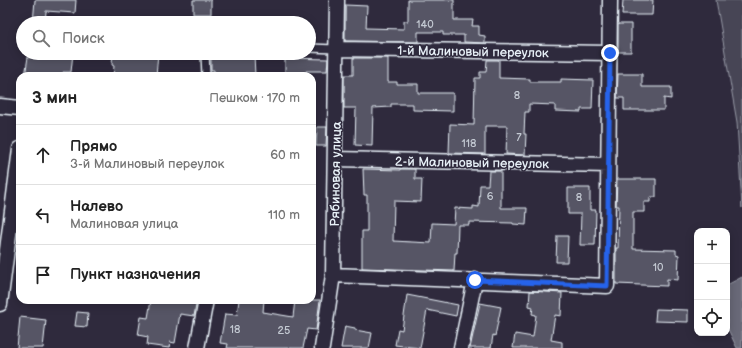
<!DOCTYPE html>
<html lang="ru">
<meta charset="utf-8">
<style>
:root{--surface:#fff;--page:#f2f2f2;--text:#222;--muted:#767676;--line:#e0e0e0}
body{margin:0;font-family:"Balsamiq Sans",sans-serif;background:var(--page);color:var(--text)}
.controls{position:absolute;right:12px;bottom:12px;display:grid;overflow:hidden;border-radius:8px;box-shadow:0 2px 10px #0003}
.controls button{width:36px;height:36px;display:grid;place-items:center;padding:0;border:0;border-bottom:1px solid var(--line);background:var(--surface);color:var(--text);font:20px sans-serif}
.stop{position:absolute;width:12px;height:12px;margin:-9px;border:3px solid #2563eb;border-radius:50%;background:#fff}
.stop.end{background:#2563eb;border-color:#fff;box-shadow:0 1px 4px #0008}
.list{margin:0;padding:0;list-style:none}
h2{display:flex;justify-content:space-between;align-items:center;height:52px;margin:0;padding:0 16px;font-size:17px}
h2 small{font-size:13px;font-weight:400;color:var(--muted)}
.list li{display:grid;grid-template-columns:26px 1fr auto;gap:12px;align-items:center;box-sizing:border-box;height:60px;padding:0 16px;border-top:1px solid var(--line)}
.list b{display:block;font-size:15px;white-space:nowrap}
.list p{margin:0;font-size:13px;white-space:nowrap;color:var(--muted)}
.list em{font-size:13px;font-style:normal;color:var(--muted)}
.icon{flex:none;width:22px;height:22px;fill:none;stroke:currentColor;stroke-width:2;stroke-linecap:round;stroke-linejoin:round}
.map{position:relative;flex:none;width:742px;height:348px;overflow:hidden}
.search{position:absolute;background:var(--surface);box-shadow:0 2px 10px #0003;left:16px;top:16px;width:300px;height:44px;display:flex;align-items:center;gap:10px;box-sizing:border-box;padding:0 14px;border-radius:22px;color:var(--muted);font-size:15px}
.panel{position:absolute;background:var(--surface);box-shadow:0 2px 10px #0003;left:16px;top:72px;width:300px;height:232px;border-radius:12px}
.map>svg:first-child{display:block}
.green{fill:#464455;stroke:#979aa6}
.water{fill:#696978;stroke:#9c9fab}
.building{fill:#575565;stroke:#e8f1f8}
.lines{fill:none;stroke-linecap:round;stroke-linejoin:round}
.lane-casing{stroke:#e8f1f8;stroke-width:10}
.street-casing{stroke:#e8f1f8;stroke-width:17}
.lane{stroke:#2f2a3d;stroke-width:7}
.street{stroke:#2f2a3d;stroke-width:14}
.route{stroke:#2563eb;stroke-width:5}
.labels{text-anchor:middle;stroke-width:3;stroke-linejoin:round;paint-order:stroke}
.number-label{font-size:11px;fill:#c4cad3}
.street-label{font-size:13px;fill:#e8f1f8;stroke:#2f2a3d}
</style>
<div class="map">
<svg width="742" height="348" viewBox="0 0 742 348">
<rect width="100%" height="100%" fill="#2f2a3d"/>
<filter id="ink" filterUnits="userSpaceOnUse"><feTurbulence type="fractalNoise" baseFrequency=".025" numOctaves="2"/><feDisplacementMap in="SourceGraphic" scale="8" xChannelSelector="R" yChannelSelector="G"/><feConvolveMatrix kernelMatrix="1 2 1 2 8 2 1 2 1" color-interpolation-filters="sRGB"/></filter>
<g filter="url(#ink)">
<!-- green -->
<path class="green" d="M716 0H742V208L737 122Z"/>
<!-- water -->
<path class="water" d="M742 277V348H737L727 327V285Z"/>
<!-- building -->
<path class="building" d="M35 0H76L75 13 46 11 45 23H33Z
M193 0H211V14H193Z
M408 0H454V20H473L472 26H479V35L485 36V43L464 42V35H443V32H418V42L345 41V5L367 6 366 28 404 29V21H408Z
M623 0H653L652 15H622Z
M618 24H631V52H618Z
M41 53H73L71 72H63V76H25L28 57 41 58Z
M113 53H158L156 76H113L114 66 112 65Z
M211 53H224V55L254 54 255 76H214V70H211Z
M285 58 328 59 327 71H306V76H285Z
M353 58H388V82H397V84H418V93H453V111L413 110V104H391V107L373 108 372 146 355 145 356 108H344V75H353Z
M487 60H499V78L530 79V82H561V79L593 80 592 109H581V112L555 111V105L529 104V112H525L524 134H526L525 155 506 154 507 126H485V154L449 153 450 124 474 125 475 78H480V72H486Z
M618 74H642V87H671V99L664 98V110H624V98H617Z
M317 127H327L326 146H316Z
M363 169 400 170V169H415V179H422L421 202 394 201 393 241 431 243 432 223 454 224 455 208 473 209V206L479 207 480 185H488L489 171H501V208H527L526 225 513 224V223L469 222V225H458L457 253H455L454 271 362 268V231H367V195H364Z
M617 179H656V197H650V202H644V212H633V249L676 250V254L679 255 678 280 667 279V286L616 284V248H618L619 206H616Z
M568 188H590V210H596L595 245H580L581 214H568Z
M557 236H568L567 262H556Z
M530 291 562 293 561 316 555 315 551 340 562 342V348H513L515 334 533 337 536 315 532 314 533 307 529 306Z
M407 295 458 305 456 316 427 310 420 348 395 345 398 329 402 330Z
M151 300H197L194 316 180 314 175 343 170 342 169 348 147 345 148 337 138 335 141 317 148 318Z
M239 300H264L263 312 293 317 295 300H320L316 330 307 329 303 348H227L228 344 220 343 225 314 237 315Z
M480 303 501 307 495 336 493 335 491 348H470Z
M656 309 688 310V322L655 321Z
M77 312 88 313 87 327 75 326Z
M20 317 46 320 43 348H17Z
M345 326 355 328V330L372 333 369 348H341Z"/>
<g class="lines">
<defs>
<path id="lane" d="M309 48 336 49
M205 53 206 76"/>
<path id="street" d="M336 49 610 53
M0 106 20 108
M335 159 608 165
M333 275 607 286 610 0
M0 304 20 149
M197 348 206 300
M322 348 333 275 337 0
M461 348 475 280"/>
</defs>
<!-- lane casing -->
<use href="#lane" class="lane-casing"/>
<!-- street casing -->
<use href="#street" class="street-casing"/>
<!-- lane -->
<use href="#lane" class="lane"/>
<!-- street -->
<use href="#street" class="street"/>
</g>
</g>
<g class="lines" filter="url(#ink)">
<!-- route -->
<path class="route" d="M475 280 607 286 610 53"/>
</g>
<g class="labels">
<!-- number labels -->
<g class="number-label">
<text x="425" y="28">140</text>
<text x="517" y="99">8</text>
<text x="519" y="141">7</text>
<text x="469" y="147">118</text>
<text x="490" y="200">6</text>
<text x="579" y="201">8</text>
<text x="658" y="271">10</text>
<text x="235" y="333">18</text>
<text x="284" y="334">25</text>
</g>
<!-- street labels -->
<g class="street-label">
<text transform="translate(473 51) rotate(1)" y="5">1-й Малиновый переулок</text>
<text transform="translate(472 162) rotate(1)" y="5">2-й Малиновый переулок</text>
<text transform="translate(335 174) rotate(-89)" y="5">Рябиновая улица</text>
</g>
</g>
</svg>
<div class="controls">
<button>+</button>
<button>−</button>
<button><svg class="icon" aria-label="locate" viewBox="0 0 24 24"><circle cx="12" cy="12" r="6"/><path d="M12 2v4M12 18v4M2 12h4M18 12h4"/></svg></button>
</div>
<div class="stop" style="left:475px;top:280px"></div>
<div class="stop end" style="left:610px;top:53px"></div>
<div class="search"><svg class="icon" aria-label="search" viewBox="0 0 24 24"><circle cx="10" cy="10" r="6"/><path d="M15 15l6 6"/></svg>Поиск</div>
<section class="panel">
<h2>3 мин<small>Пешком · 170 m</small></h2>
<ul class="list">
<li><svg class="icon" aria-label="ahead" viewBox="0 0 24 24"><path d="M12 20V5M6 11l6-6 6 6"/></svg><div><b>Прямо</b><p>3-й Малиновый переулок</p></div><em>60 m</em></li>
<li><svg class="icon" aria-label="left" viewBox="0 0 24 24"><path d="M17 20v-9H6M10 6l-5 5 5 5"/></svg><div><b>Налево</b><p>Малиновая улица</p></div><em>110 m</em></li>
<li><svg class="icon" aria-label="arrive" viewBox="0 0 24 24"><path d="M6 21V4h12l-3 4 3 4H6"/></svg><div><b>Пункт назначения</b></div></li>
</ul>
</section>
</div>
